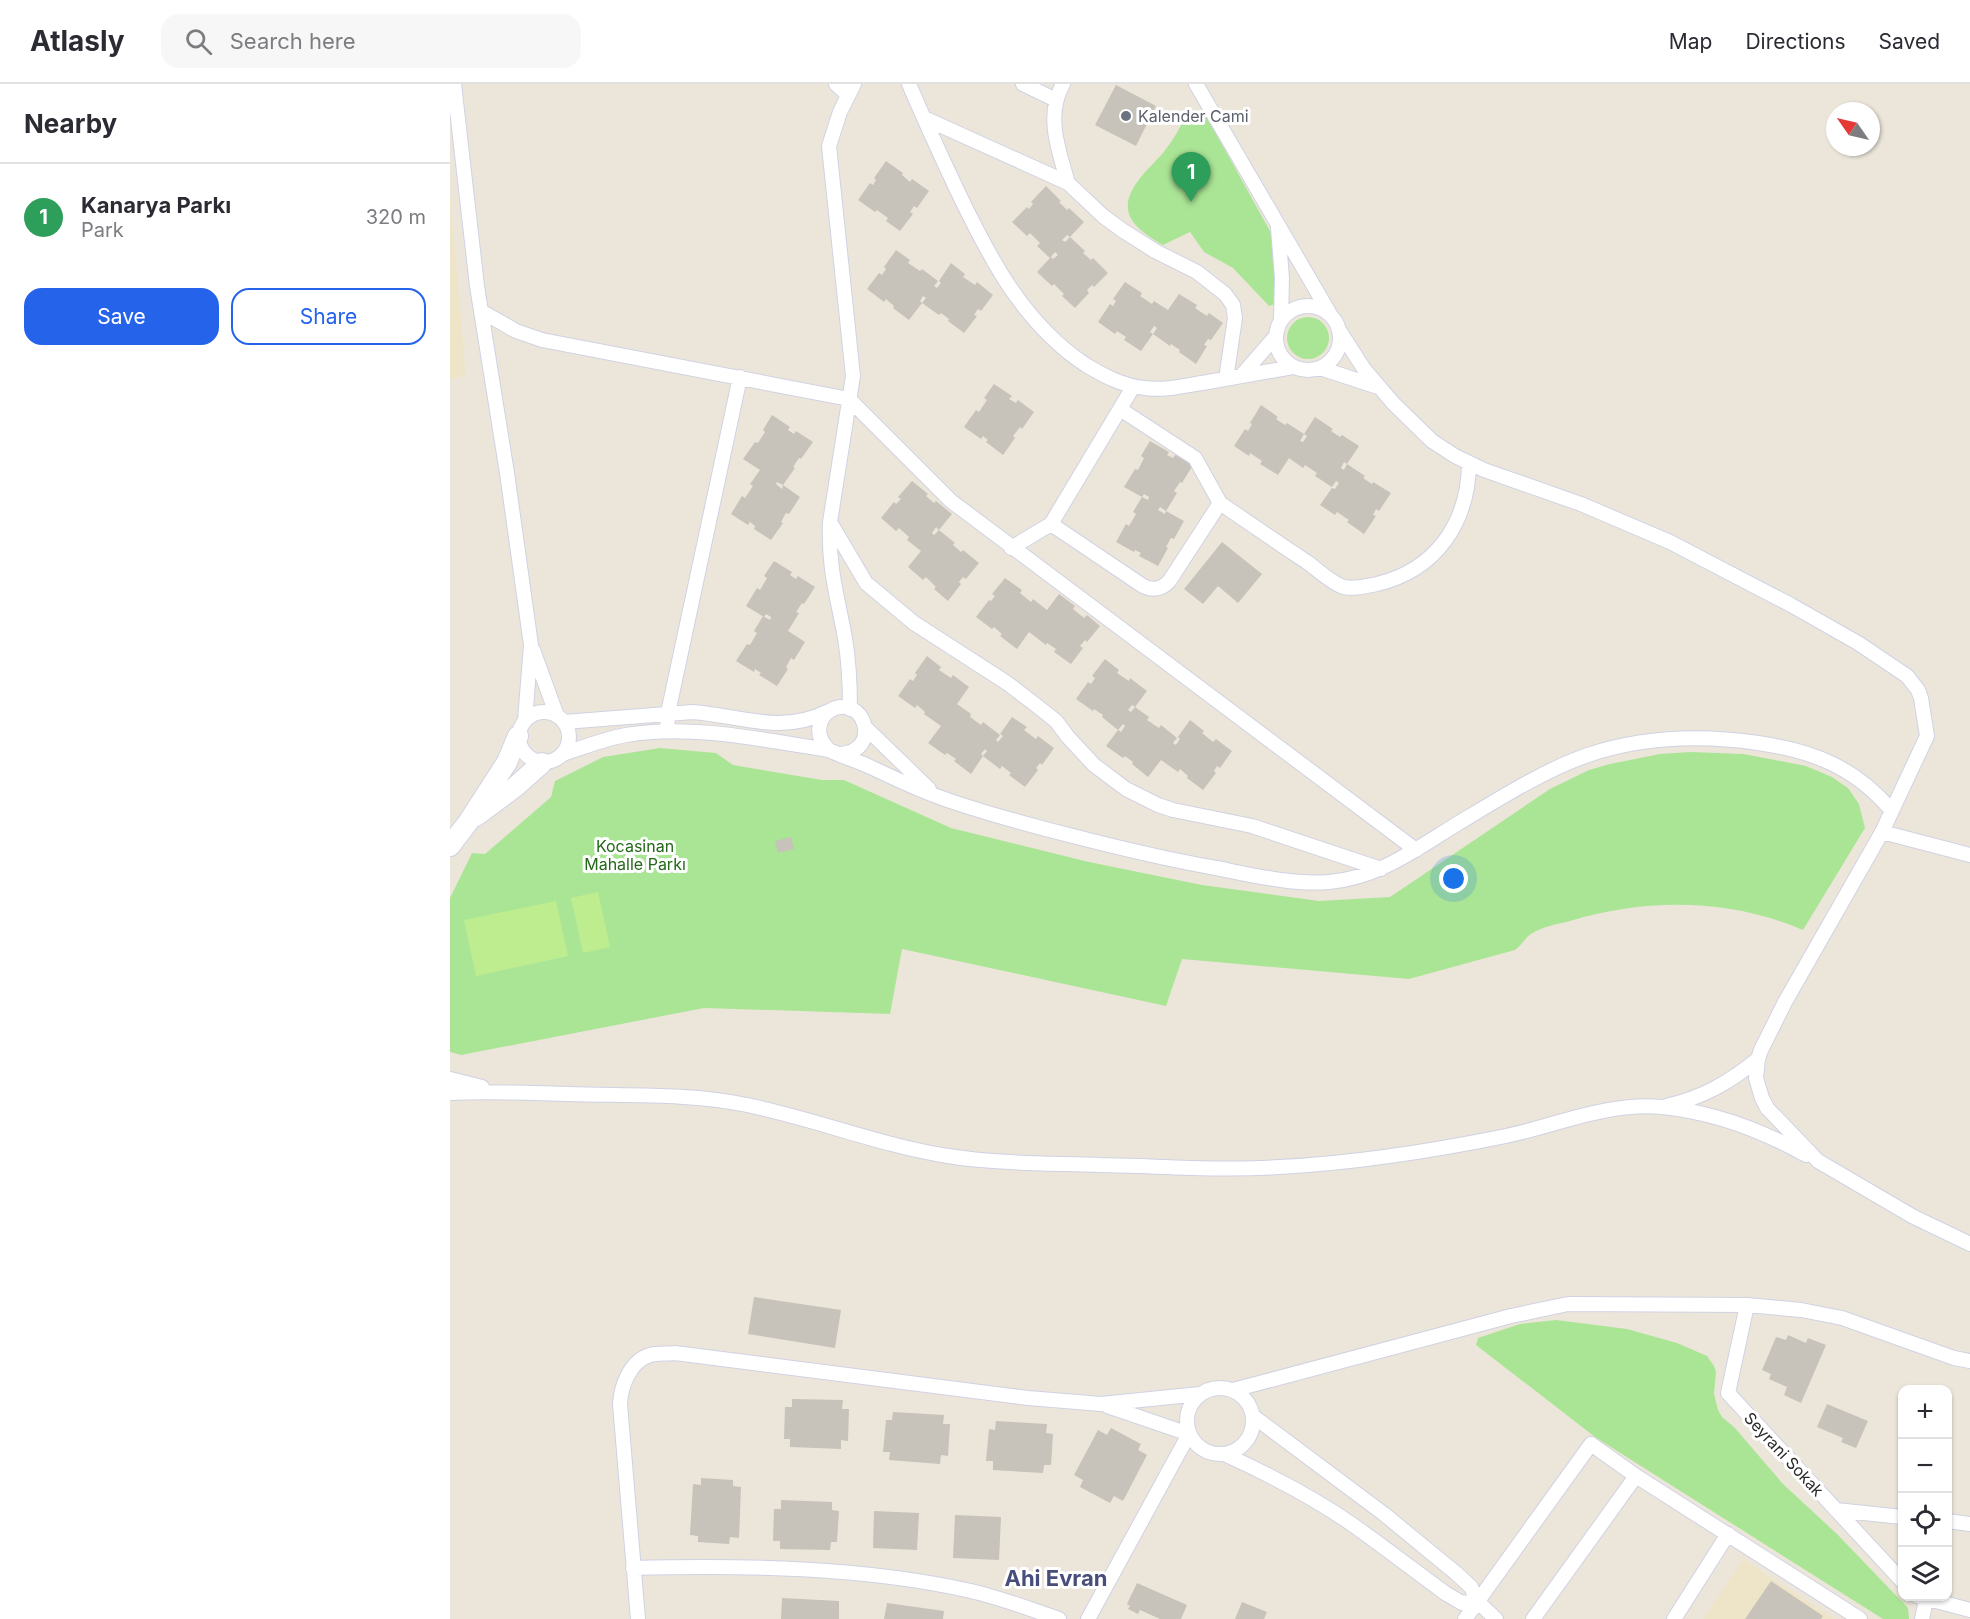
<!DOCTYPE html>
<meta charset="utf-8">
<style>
:root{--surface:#fff;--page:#f7f7f7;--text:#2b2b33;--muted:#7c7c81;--line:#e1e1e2;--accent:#2563eb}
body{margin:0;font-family:Inter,sans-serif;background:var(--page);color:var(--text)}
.controls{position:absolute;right:18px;bottom:18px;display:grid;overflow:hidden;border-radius:12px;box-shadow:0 2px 4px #0004}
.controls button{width:54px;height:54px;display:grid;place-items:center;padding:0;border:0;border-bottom:2px solid var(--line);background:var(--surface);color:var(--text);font:30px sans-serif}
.compass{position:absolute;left:1376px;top:18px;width:54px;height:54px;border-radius:50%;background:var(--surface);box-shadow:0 2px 4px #0004;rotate:304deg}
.you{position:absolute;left:1004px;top:795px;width:21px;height:21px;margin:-15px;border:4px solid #fff;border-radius:50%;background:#1a73e8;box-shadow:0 0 0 9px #1a73e833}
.badge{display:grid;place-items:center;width:39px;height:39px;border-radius:50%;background:var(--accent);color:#fff;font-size:20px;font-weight:700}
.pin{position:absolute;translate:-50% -50px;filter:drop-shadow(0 2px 3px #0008)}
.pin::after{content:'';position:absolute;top:32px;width:21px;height:18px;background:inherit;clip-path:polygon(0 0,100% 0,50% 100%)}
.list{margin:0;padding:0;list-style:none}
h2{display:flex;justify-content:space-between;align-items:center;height:78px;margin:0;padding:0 24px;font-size:26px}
h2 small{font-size:20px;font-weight:400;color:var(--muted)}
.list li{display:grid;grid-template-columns:39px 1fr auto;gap:18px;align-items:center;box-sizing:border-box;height:108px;padding:0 24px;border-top:2px solid var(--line)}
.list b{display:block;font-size:22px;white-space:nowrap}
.list p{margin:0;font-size:20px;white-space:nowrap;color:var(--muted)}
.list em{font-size:20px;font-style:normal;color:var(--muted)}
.actions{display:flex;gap:12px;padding:18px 24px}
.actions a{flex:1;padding:14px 0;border:2px solid var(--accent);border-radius:18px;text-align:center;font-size:21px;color:var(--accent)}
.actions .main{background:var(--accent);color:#fff}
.icon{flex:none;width:33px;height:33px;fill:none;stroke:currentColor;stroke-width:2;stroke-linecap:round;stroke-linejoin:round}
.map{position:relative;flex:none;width:1520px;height:1535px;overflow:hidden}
header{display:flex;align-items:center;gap:36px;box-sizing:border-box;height:84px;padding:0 30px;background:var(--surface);border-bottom:2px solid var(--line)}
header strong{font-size:28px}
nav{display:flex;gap:33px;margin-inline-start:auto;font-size:21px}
.search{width:420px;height:54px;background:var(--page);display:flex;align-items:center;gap:15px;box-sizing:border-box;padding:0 21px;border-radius:18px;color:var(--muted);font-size:22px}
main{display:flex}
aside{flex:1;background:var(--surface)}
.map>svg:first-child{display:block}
.education{fill:#eee5c9}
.green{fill:#aae595}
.pitch{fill:#beed90}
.building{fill:#c7c2ba}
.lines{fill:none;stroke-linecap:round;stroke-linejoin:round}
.street-casing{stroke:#d0d2e3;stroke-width:16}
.secondary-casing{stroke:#d0d2e3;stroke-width:22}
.street{stroke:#fff;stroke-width:14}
.secondary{stroke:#fff;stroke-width:20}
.worship-dot{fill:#6b7280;stroke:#fff;stroke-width:2}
.labels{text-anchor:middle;stroke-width:6;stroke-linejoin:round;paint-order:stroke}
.worship-label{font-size:16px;fill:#5b616d;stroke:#fff;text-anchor:start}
.park-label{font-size:16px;fill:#226817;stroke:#fff}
.street-label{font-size:16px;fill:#292929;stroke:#fff}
.district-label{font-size:22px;font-weight:bold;fill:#484e7b;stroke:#fff}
</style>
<header>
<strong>Atlasly</strong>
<div class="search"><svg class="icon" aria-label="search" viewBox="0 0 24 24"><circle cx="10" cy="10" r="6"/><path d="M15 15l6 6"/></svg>Search here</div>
<nav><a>Map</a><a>Directions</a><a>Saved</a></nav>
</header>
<main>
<aside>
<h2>Nearby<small></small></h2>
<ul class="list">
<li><span class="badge" style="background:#2e9e5b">1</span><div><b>Kanarya Parkı</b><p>Park</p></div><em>320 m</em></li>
</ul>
<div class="actions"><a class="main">Save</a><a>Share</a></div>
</aside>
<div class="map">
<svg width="1520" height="1535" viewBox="0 0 1520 1535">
<rect width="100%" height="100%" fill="#ece6da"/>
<!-- education -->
<path class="education" d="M0 110 16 292 0 295Z
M1293 1475 1384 1535H1253Z"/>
<!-- green -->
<path class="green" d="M753 26 831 167 834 217 819 222 783 184 754 168 740 148 713 161C682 143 664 126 691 93 698 84 706 77 713 69 723 56 731 43 737 29Z
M837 254a21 21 0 1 1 42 0a21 21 0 1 1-42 0Z
M210 664 266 669 283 681 372 696H394L501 744 639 778 752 801 869 817 940 813 1100 705 1139 686 1160 680 1210 670 1240 668 1294 670 1356 682 1382 693 1398 704 1409 720 1415 744 1353 846C1279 814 1196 814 1120 837 1108 840 1091 843 1081 850 1075 854 1071 862 1065 866L959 895 732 875 716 922 452 865 440 930 254 924 11 971 0 968V814L22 769 35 770 101 713 105 697 153 673Z
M1106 1236 1177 1245 1227 1259 1257 1272 1264 1282 1266 1288 1264 1310 1268 1326 1272 1333 1285 1344 1333 1400 1387 1450 1458 1524 1459 1535H1433L1145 1353 1026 1261 1028 1254 1070 1240Z"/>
<!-- pitch -->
<path class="pitch" d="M148 808 160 863 133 869 121 814Z
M106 817 118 872 26 892 14 836Z"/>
<!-- building -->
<path class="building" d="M666 1 706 22 686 62 645 41Z
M436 77 453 89 452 91 460 98 462 95 479 107 467 124 464 122 460 128 463 130 450 147 436 137 438 134 427 126 425 128 408 116 420 99 423 101 426 96 424 94Z
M596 102 611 117 609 118 617 126 619 124 634 138 620 153 617 151 612 156 615 158 620 153 635 167 633 169 641 176 643 174 658 189 644 203 642 201 637 206 639 209 625 224 612 212 614 210 604 200 602 202 587 188 601 173 603 175 608 171 605 168 600 174 587 162 590 159 580 149 577 152 562 138 577 123 579 125 583 120 581 118Z
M446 166 460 176 458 179 470 187 472 185 488 197 484 202 487 204 491 199 489 197 501 179 515 190 513 193 525 201 527 198 543 211 531 227 528 225 524 231 527 232 514 249 498 237 499 235 491 229 489 231 472 219 476 214 473 212 470 217 472 219 459 236 443 224 444 222 436 215 434 218 417 205 429 189 432 191 436 185 434 183Z
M675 198 692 209 690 212 702 220 704 217 718 226 729 210 747 221 745 224 757 232 759 229 773 239 761 256 758 255 754 261 757 262 746 280 729 268 730 266 721 260 720 262 703 250 707 244 704 242 700 248 703 250 691 267 674 256 676 253 667 247 665 250 648 238 660 220 663 222 666 217 663 215Z
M544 300 562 312 559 315 566 319 568 316 584 328 572 345 570 343 563 352 565 354 553 371 536 358 538 356 533 352 531 355 514 343 526 326 529 328 537 316 534 314Z
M811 321 828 333 826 335 835 341 837 339 854 350 850 357 853 358 857 352 854 350 865 333 883 345 881 347 890 353 892 351 909 362 897 380 894 378 891 384 894 386 897 380 915 392 913 394 922 400 923 398 941 409 929 427 926 425 923 431 926 432 914 450 897 438 899 436 887 428 885 431 870 421 882 404 885 405 889 399 886 397 882 403 865 392 867 389 855 381 853 384 839 374 828 391 810 380 812 377 800 369 799 372 784 362 795 345 798 347 802 340 800 339Z
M322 331 340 343 338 346 344 350 346 347 363 358 351 375 349 374 343 383 345 384 333 401 327 398 326 400 332 405 333 401 350 413 339 430 336 429 331 438 333 439 321 456 304 445 305 442 300 438 298 441 281 430 292 412 295 414 303 402 300 400 310 386 293 375 305 358 308 359 315 348 313 346Z
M700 357 719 368 717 371 723 374 725 371 743 381 732 399 730 398 724 407 727 409 716 427 710 423 708 426 715 430 716 427 734 437 724 455 721 454 716 463 718 464 708 482 689 472 691 469 685 466 684 468 666 458 676 440 679 442 686 430 683 428 692 413 698 416 699 413 694 410 692 413 674 403 685 385 688 386 694 374 691 372Z
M462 397 478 410 476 412 484 419 486 417 502 430 489 446 486 443 482 449 484 451 489 446 505 459 503 461 511 468 513 466 529 479 516 495 513 493 509 498 511 500 498 517 484 505 486 503 476 493 473 496 458 483 471 467 457 456 459 453 449 444 446 447 431 434 444 418 446 420 451 415 448 413Z
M772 458 812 490 788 519 768 502 753 520 734 505Z
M324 477 342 488 340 491 346 495 348 492 365 503 354 520 352 519 346 528 349 529 338 547 355 558 344 576 341 574 336 583 338 585 327 602 309 591 311 589 305 585 304 588 286 577 297 560 300 561 307 549 304 547 313 532 320 536 321 533 316 530 314 533 296 522 307 504 310 506 317 494 314 492Z
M555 494 572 506 570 509 581 518 583 515 597 526 609 510 625 522 623 525 634 534 637 531 650 542 637 558 635 556 630 562 633 564 621 580 604 568 606 565 597 559 596 561 579 548 567 565 550 552 552 550 544 543 542 545 526 533 539 516 541 517 545 512 542 510Z
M477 572 491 583 489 586 501 594 503 591 519 603 507 620 521 630 520 633 531 641 533 638 550 651 546 656 548 658 553 652 550 650 562 633 577 643 574 646 586 655 588 652 604 664 592 681 590 679 586 684 588 686 575 703 559 691 561 689 552 682 550 685 533 672 537 667 535 665 531 670 533 672 521 690 504 677 506 675 497 669 495 671 478 659 491 642 474 630 475 628 467 621 465 624 448 612 460 595 463 597 467 591 465 589Z
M655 575 669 586 667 589 679 597 680 594 697 607 685 623 682 621 678 626 681 628 685 623 699 633 697 636 709 644 711 641 727 654 723 659 726 661 730 655 728 653 740 636 754 647 752 649 763 658 766 655 782 667 770 684 767 682 764 687 766 689 753 706 737 694 738 692 730 685 728 688 711 676 698 693 682 680 683 678 675 672 673 674 656 662 668 646 671 648 675 642 673 640 668 646 652 633 653 631 644 625 643 627 626 615 638 598 641 600 645 594 642 592Z
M341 753 344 765 328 769 325 757Z
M304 1213 391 1226 385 1264 298 1250Z
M1338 1251 1356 1259 1358 1254 1376 1261 1351 1319 1334 1311 1337 1303 1319 1295 1321 1290 1312 1286 1326 1253 1336 1256Z
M342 1315 393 1316 392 1325H399L398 1357 391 1356V1365L340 1363V1355H334L335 1323H342Z
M1377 1320 1418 1337 1406 1364 1391 1358 1393 1354 1367 1343Z
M443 1328 494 1331 493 1340H500L498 1372 491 1371 490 1380 439 1376 440 1368H433L436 1336H442Z
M546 1337 597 1340 596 1349 603 1350 601 1381H594L593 1389 543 1386V1377H536L539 1345 545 1346Z
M661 1344 691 1360 688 1366 697 1371 673 1417 664 1412 660 1419 630 1403 633 1396 624 1391 648 1346 657 1351Z
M251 1394 283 1396V1402L291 1403 289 1454 280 1453 279 1460 248 1458V1452L240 1451 243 1400 251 1401Z
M331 1416 382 1418V1426L389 1427 387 1458H381L380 1466 330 1465V1457H323L324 1425H331Z
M424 1427 469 1429 467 1466 423 1464Z
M505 1431 551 1433 549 1476 503 1474Z
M1321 1497 1373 1532 1371 1535H1295Z
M687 1499 737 1521 731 1535H710L690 1526 688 1530 678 1525 680 1522 677 1520Z
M332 1514 389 1517V1535H331Z
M792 1518 817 1528 814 1535H785Z
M437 1519 494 1527 493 1535H434Z"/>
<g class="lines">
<defs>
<path id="street" d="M4 0 27 202 57 389 81 561 75 636
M386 0 398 11
M459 0C474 35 490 70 506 104 538 171 572 239 636 281 654 292 673 302 695 304 716 307 737 301 758 298 786 293 814 288 843 283
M573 0 606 16
M613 0C595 32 609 67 618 99
M746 0 880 230
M474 34 618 99 653 132 672 146 705 167 747 188 775 210 783 221 785 234 776 295
M828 144 832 194 831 235
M826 254a32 32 0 1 1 64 0a32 32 0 1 1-64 0Z
M31 227 66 247 92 256 399 315 501 417 966 766
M889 246 914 285 944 320 982 357 1005 372 1034 386 1131 420 1220 458 1341 521 1408 559 1457 592 1468 606 1471 614 1477 652 1432 748 1335 918 1311 966 1308 975 1306 994 1312 1014 1317 1024 1368 1077 1462 1132 1520 1160
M870 284 928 303
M791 292 825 253
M770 419C799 439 828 459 857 478 868 486 879 497 891 502 900 506 917 502 927 500 986 486 1018 439 1019 380
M380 438 416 499 464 539 557 599 582 618 606 637 618 653 644 681 676 705 708 721 723 726 802 742 931 785
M601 440 693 502C703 507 713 505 720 496L770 419 745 374 670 325
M561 464 601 440 683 303
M83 566 107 632
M400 625C400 601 399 578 395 554 387 511 378 483 380 438L403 292 379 62 390 28 404 0
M69 653a25 25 0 1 1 50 0a25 25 0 1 1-50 0Z
M114 638 243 628C292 632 331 651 379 627
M416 644 479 705
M217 647 218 629 290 293
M113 670C134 663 154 655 176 651 243 640 312 656 379 666
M391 670C433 666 414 609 381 626 376 629 371 634 370 641 367 651 372 659 379 666 391 672 404 676 416 681 440 692 464 704 489 713 530 728 572 739 615 750 665 763 715 775 766 784 802 791 842 801 879 798 928 794 966 765 1007 740 1047 716 1094 686 1138 671 1192 653 1252 651 1308 659 1363 667 1405 683 1442 727
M1432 748 1520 771
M0 995 32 1003
M0 1009C39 1007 78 1009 118 1010 178 1012 238 1009 297 1021 365 1035 429 1061 498 1072 549 1080 599 1079 650 1081 710 1082 770 1087 830 1083 906 1079 982 1067 1056 1052 1107 1041 1159 1018 1212 1023 1262 1028 1313 1047 1356 1071
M1216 1022C1252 1014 1280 998 1308 975
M1297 1221 1278 1309 1452 1497
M737 1337a33 33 0 1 1 66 0a33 33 0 1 1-66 0Z
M783 1306 1061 1232 1118 1220 1297 1221 1351 1226 1392 1234 1504 1274 1520 1277
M803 1332 934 1430 1007 1490 1021 1503 1027 1517 1046 1535
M774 1370C818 1390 863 1413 903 1441 934 1463 965 1487 995 1509L1012 1519 1027 1517
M1386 1426 1452 1433
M1498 1437 1520 1440
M183 1484C293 1481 414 1483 521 1507 551 1514 580 1525 609 1535
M1467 1512 1520 1526
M188 1535 170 1320C171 1302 180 1277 200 1271 207 1269 217 1270 225 1269L578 1314 651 1320 750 1310
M638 1535 739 1350 657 1322
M1015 1535 1141 1360 1186 1392 1410 1535
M1083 1535 1186 1392
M1224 1535 1278 1450
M1472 1535 1476 1516"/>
<path id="secondary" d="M26 732 65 703 92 679
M0 762 19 737 57 678 68 652"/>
</defs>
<!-- street casing -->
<use href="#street" class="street-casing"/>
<!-- secondary casing -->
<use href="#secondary" class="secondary-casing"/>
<!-- street -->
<use href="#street" class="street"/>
<!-- secondary -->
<use href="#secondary" class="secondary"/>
</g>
<!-- markers -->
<circle class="worship-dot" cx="676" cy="32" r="6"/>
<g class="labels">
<!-- worship labels -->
<g class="worship-label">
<text x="688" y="38">Kalender Cami</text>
</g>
<!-- park labels -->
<g class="park-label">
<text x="185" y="768">Kocasinan<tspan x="185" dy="18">Mahalle Parkı</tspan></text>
</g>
<!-- street labels -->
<g class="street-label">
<text transform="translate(1334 1370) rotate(47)" y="6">Seyrani Sokak</text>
</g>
<!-- district labels -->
<g class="district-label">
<text x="606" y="1502">Ahi Evran</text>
</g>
</g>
</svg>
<div class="controls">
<button>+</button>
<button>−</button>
<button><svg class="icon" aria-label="locate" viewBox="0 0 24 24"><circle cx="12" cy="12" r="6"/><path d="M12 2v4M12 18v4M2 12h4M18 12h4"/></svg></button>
<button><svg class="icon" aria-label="layers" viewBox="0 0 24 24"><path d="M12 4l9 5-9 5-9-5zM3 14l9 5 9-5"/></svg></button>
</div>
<svg class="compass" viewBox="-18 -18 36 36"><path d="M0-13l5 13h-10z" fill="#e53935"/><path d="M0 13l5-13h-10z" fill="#7c7c81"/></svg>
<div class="you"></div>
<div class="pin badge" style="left:741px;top:118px;background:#2e9e5b">1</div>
</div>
</main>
